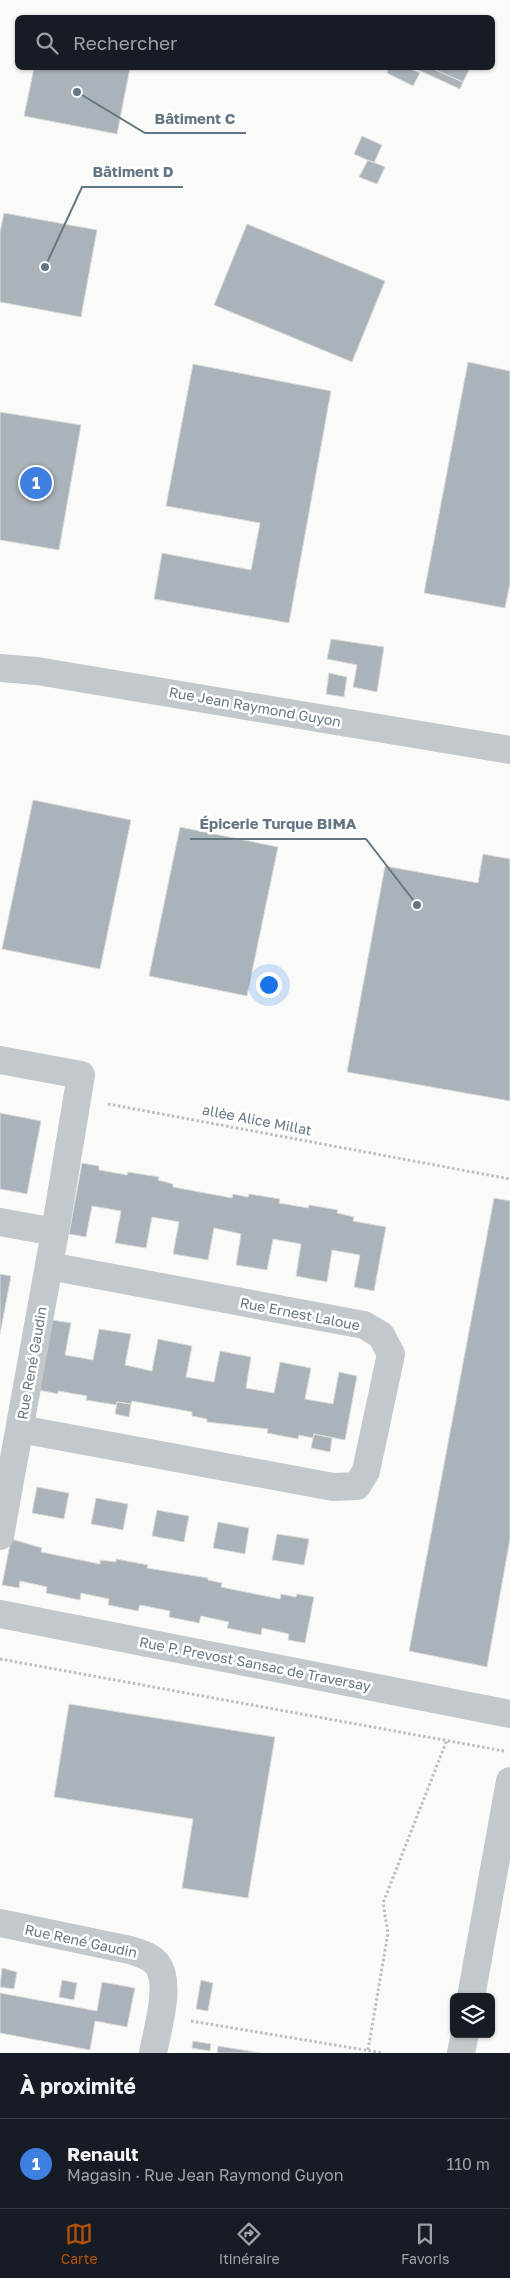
<!DOCTYPE html>
<html lang="fr">
<meta charset="utf-8">
<style>
:root{--surface:#171b24;--page:#20242c;--text:#f1f3f6;--muted:#9ea1a6;--line:#363941;--accent:#b45309}
body{margin:0;font-family:"Golos Text",sans-serif;background:var(--page);color:var(--text)}
.controls{position:absolute;right:15px;bottom:15px;display:grid;overflow:hidden;border-radius:8px;box-shadow:0 1px 4px #0004}
.controls button{width:45px;height:45px;display:grid;place-items:center;padding:0;border:0;border-bottom:1px solid var(--line);background:var(--surface);color:var(--text);font:25px sans-serif}
.you{position:absolute;left:268px;top:984px;width:18px;height:18px;margin:-12px;border:4px solid #fff;border-radius:50%;background:#1a73e8;box-shadow:0 0 0 8px #1a73e833}
.badge{display:grid;place-items:center;width:32px;height:32px;border-radius:50%;background:var(--accent);color:#fff;font-size:16px;font-weight:700}
.pin{position:absolute;translate:-50% -50%;border:2px solid #fff;box-shadow:0 1px 5px #0006}
.list{margin:0;padding:0;list-style:none}
h2{display:flex;justify-content:space-between;align-items:center;height:65px;margin:0;padding:0 20px;font-size:21px}
h2 small{font-size:16px;font-weight:400;color:var(--muted)}
.list li{display:grid;grid-template-columns:32px 1fr auto;gap:15px;align-items:center;box-sizing:border-box;height:90px;padding:0 20px;border-top:1px solid var(--line)}
.list b{display:block;font-size:19px;white-space:nowrap}
.list p{margin:0;font-size:16px;white-space:nowrap;color:var(--muted)}
.list em{font-size:16px;font-style:normal;color:var(--muted)}
.icon{flex:none;width:28px;height:28px;fill:none;stroke:currentColor;stroke-width:2;stroke-linecap:round;stroke-linejoin:round}
.map{position:relative;flex:none;width:510px;height:2053px;overflow:hidden}
.search{position:absolute;background:var(--surface);box-shadow:0 1px 4px #0004;left:15px;right:15px;top:15px;height:55px;display:flex;align-items:center;gap:12px;box-sizing:border-box;padding:0 18px;border-radius:8px;color:var(--muted);font-size:19px}
.sheet{height:155px;background:var(--surface)}
nav{display:flex;justify-content:space-around;align-items:center;box-sizing:border-box;height:70px;border-top:1px solid var(--line);background:var(--surface);font-size:14px;color:var(--muted)}
nav a{display:grid;justify-items:center;gap:2px}
nav .on{color:var(--accent)}
.map>svg:first-child{display:block}
.building{fill:#aab3b9;stroke:#dcdcda}
.lines{fill:none;stroke-linecap:round;stroke-linejoin:round}
.path{stroke:#bbbfc2;stroke-width:3;stroke-dasharray:2.5 2.5;stroke-linecap:butt}
.street{stroke:#c3c8cc;stroke-width:28}
.labels{text-anchor:middle;stroke-width:5;stroke-linejoin:round;paint-order:stroke}
.street-label{font-size:14px;fill:#657683;stroke:#fff}
.leader{fill:none;stroke:#657683;stroke-width:2}
.callout-dot{fill:#657683;stroke:#fff;stroke-width:2}
.callout-label{font-size:15px;text-anchor:middle;font-weight:bold;fill:#657683;stroke:#fff;stroke-width:5;stroke-linejoin:round;paint-order:stroke}
</style>
<div class="map">
<svg width="510" height="2053" viewBox="0 0 510 2053">
<rect width="100%" height="100%" fill="#fafaf8"/>
<!-- building -->
<path class="building" d="M34 68H130L117 134 24 116Z
M389 68H408L420 73 413 86 387 73Z
M414 68H431L463 82 460 89Z
M431 68H470L463 82Z
M362 136 382 145 374 163 354 154Z
M368 160 385 167 377 184 359 177Z
M4 213 97 230 81 317 0 302V232Z
M247 224 385 281 352 362 214 305Z
M468 362 510 371V584L505 608 424 593Z
M193 364 331 391 289 623 154 599 162 553 251 570 260 523 166 506Z
M0 412 81 425 59 550 0 540Z
M331 639 384 647 377 692 353 687 357 665 327 659Z
M329 673 347 677 344 697 326 694Z
M33 800 131 820 100 969 2 949Z
M180 827 278 847 247 996 149 976Z
M483 854 510 859V1101L347 1072 385 866 478 883Z
M0 1113 41 1121 27 1194 0 1189Z
M82 1163 99 1166V1170L127 1175 128 1172 159 1177 158 1180 173 1184V1187L232 1198 233 1194 248 1197 249 1194 280 1199 279 1203 308 1208 309 1205 338 1210 337 1213 354 1217 353 1221 386 1227 374 1291 354 1287 360 1255 332 1250 327 1282 296 1276 301 1244 273 1239 267 1270 236 1265 241 1234 214 1228 208 1260 173 1254 179 1222 152 1217 146 1248 115 1243 121 1211 92 1206 86 1237 69 1234Z
M494 1198 510 1201V1539L487 1667 409 1651Z
M0 1274 11 1276 0 1334Z
M52 1320 71 1323 65 1355 93 1360 99 1329 131 1334 125 1365 152 1371 158 1339 192 1346 186 1377 214 1382 220 1351 251 1357 246 1388 274 1393 280 1362 311 1368 305 1399 333 1404 339 1372 357 1376 345 1440 314 1434 313 1438 299 1435 298 1439 267 1433 268 1429 207 1422V1419L192 1416V1412L132 1401 131 1404 117 1402 116 1405 86 1400 87 1396 58 1391V1394L39 1390Z
M117 1402 131 1404 129 1417 115 1414Z
M314 1434 332 1438 330 1452 311 1448Z
M37 1487 69 1493 64 1519 32 1513Z
M96 1498 128 1504 123 1530 91 1524Z
M157 1510 189 1516 184 1542 152 1536Z
M218 1522 249 1528 245 1554 213 1548Z
M277 1534 309 1539 304 1565 272 1560Z
M11 1539 42 1548 41 1552 100 1564V1560L116 1562V1559L148 1565 147 1568 208 1578V1580L222 1583 221 1587 280 1599 281 1594 296 1597 297 1594 314 1597 305 1643 288 1640 289 1634 262 1628 261 1635 227 1628 229 1622 201 1616 199 1623 169 1617 170 1611 140 1605 138 1611 108 1605 109 1599 81 1593 80 1600 46 1593 47 1587 20 1581 19 1588 2 1585Z
M69 1704 275 1737 248 1898 182 1888 193 1819 54 1797Z
M2 1968 17 1972 14 1989 0 1987Z
M62 1980 77 1983 74 2000 59 1997Z
M201 1980 213 1983 208 2011 196 2009Z
M102 1982 135 1988 127 2027 95 2021 90 2050 0 2033V1993L97 2011Z
M193 2041 211 2044 210 2051 192 2048Z
M218 2046 261 2053H217Z"/>
<g class="lines">
<!-- path -->
<path class="path" d="M108 1104 510 1179
M0 1659 504 1751
M191 2021 383 2053
M368 2050 388 1933 383 1903 447 1740"/>
<!-- street -->
<path class="street" d="M0 668 37 671 510 750
M0 1060 81 1075 55 1232
M0 1222 55 1232 0 1536
M20 1429 333 1487 357 1486 366 1471 391 1354 381 1335 364 1325 49 1266
M0 1614 510 1714
M0 1923 130 1950C139 1953 151 1956 157 1964 172 1983 157 2031 153 2053
M471 1997 510 1781
M461 2053 465 2034"/>
</g>
<g class="labels">
<!-- street labels -->
<g class="street-label">
<text transform="translate(255 707) rotate(10)" y="5">Rue Jean Raymond Guyon</text>
<text transform="translate(257 1120) rotate(11)" y="5">allėe Alice Millat</text>
<text transform="translate(300 1314) rotate(11)" y="5">Rue Ernest Laloue</text>
<text transform="translate(32 1363) rotate(-80)" y="5">Rue René Gaudin</text>
<text transform="translate(255 1664) rotate(11)" y="5">Rue P. Prevost Sansac de Traversay</text>
<text transform="translate(81 1941) rotate(12)" y="5">Rue René Gaudin</text>
</g>
</g>
<!-- callouts -->
<path class="leader" d="M77 92L145 133H246M45 267L82 187H183M417 905L366 839H190"/>
<g class="callout-dot">
<circle cx="77" cy="92" r="5"/>
<circle cx="45" cy="267" r="5"/>
<circle cx="417" cy="905" r="5"/>
</g>
<g class="callout-label">
<text x="195" y="124">Bâtiment C</text>
<text x="133" y="177">Bâtiment D</text>
<text x="278" y="829">Épicerie Turque BIMA</text>
</g>
</svg>
<div class="controls">
<button><svg class="icon" aria-label="layers" viewBox="0 0 24 24"><path d="M12 4l9 5-9 5-9-5zM3 14l9 5 9-5"/></svg></button>
</div>
<div class="you"></div>
<div class="pin badge" style="left:36px;top:483px;background:#3f7fe0">1</div>
<div class="search"><svg class="icon" aria-label="search" viewBox="0 0 24 24"><circle cx="10" cy="10" r="6"/><path d="M15 15l6 6"/></svg>Rechercher</div>
</div>
<section class="sheet">
<h2>À proximité<small></small></h2>
<ul class="list">
<li><span class="badge" style="background:#3f7fe0">1</span><div><b>Renault</b><p>Magasin · Rue Jean Raymond Guyon</p></div><em>110 m</em></li>
</ul>
</section>
<nav>
<a class="on"><svg class="icon" aria-label="map" viewBox="0 0 24 24"><path d="M3 6l6-2 6 2 6-2v14l-6 2-6-2-6 2zM9 4v14M15 6v14"/></svg>Carte</a>
<a><svg class="icon" aria-label="directions" viewBox="0 0 24 24"><path d="M12 3l9 9-9 9-9-9zM9 14v-3h6M13 9l2 2-2 2"/></svg>Itinéraire</a>
<a><svg class="icon" aria-label="saved" viewBox="0 0 24 24"><path d="M7 4h10v16l-5-4-5 4z"/></svg>Favoris</a>
</nav>
